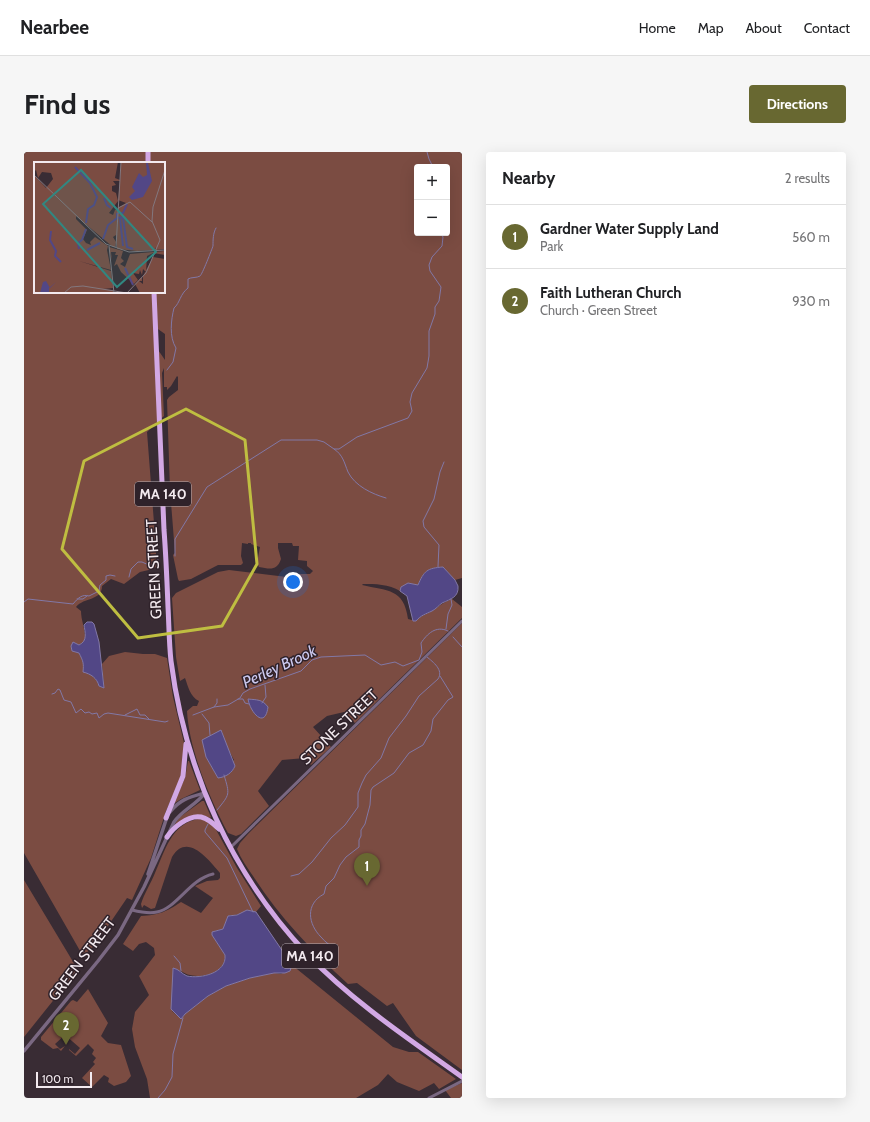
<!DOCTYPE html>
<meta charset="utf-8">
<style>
:root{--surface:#fff;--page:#f6f6f6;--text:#202124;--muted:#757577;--line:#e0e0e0;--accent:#686831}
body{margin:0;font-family:Cabin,sans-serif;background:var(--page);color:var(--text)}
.controls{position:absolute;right:12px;top:12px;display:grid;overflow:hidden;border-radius:4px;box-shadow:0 4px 16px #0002}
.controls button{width:36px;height:36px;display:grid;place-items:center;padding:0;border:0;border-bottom:1px solid var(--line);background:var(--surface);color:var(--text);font:20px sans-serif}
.scale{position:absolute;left:12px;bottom:10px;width:56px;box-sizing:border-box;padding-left:4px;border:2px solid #f3eaef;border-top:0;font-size:11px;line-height:14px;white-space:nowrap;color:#f3eaef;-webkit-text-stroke:3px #2f222a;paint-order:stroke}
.you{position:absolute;left:269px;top:430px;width:14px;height:14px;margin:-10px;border:3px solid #fff;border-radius:50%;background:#1a73e8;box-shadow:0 0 0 6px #1a73e833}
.badge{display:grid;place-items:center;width:26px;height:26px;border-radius:50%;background:var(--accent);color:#fff;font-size:13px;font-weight:700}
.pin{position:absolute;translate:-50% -33px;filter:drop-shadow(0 1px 2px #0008)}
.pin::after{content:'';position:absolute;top:21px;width:14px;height:12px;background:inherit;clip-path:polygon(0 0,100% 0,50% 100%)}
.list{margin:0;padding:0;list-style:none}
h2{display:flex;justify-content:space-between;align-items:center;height:52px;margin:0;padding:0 16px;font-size:17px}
h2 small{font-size:13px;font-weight:400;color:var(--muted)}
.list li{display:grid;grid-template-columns:26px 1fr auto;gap:12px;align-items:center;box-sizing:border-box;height:64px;padding:0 16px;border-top:1px solid var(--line)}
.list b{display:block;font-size:15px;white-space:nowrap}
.list p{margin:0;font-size:13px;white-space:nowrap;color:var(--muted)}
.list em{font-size:13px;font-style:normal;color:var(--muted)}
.map{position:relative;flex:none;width:438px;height:946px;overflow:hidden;border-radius:4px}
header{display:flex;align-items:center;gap:24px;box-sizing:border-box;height:56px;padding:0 20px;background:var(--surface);border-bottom:1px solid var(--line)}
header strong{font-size:19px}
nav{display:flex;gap:22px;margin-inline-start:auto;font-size:14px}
.intro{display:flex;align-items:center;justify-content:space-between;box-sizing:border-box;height:96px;padding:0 24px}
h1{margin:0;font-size:28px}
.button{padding:10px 18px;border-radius:4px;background:var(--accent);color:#fff;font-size:14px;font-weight:700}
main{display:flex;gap:24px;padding:0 24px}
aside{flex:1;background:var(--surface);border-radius:4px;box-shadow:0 4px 16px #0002}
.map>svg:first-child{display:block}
.green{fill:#7b4c42;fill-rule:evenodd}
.water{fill:#524786;stroke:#8278a6}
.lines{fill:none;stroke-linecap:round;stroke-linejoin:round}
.stream{stroke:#8278a6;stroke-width:1}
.minor{stroke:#7a6882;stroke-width:3}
.tertiary{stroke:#7a6882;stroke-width:3.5}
.trunk{stroke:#d2a8e4;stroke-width:5}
.marked{fill:none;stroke:#bfbe41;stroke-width:3;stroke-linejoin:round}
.labels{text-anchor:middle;stroke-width:3;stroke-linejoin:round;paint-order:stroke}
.shield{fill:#2f222a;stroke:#b8aeb4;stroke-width:1}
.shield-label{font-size:14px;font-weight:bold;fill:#f3eaef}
.street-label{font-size:15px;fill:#f3eaef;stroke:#2f222a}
.water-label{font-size:16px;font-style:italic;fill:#cdcaf0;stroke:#2f222a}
.inset-river{fill:none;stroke:#524786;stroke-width:2}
.inset-road{fill:none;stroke:#83787f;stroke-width:1}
.view{fill:#318781;fill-opacity:0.15;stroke:#318781;stroke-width:2}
.inset-edge{fill:none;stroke:#f3eaef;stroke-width:2}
</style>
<header>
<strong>Nearbee</strong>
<nav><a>Home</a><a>Map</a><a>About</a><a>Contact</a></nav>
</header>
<div class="intro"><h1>Find us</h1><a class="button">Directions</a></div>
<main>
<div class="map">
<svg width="438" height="946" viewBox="0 0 438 946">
<rect width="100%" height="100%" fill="#392c34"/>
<!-- green -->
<path class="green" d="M0 0H438V426L431 428 419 415C403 416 400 419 394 433L377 435 376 439C365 432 351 432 339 432L338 433C363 439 380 436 384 467L392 469C397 463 403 462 408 459 415 454 420 450 428 447L438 455V466L331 571 320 560 303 564 289 575 307 595 287 613 281 606 258 608 234 639 245 654 217 682 212 684 204 681C186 648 165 597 163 559L169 554H173L175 549C166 545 164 534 161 526L156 529 152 505 148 446 152 441 194 420 205 418 271 426 274 422H286L289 419 283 414V409L274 408 275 394H269L268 391H254V396L257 407C253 419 246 417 235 415L233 411 236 395 227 392V391H224V392L218 391 217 404 219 411 217 413H194L167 427 155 429 154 427 149 403 151 401 146 338 143 248 145 245 154 238V225L153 224 147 234 143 238V235H140V216L138 221 140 264 123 280 132 397V407L134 414 129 417 116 420 100 432 87 427 78 434C78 449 60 445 52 455L57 459C57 469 62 478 61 489L55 493 51 491 47 494 48 499 55 501C59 509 60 511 59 519 67 522 73 526 75 534L80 536 78 512 85 504 101 500 119 502H131L143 506 149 545 160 591 157 625 142 659 127 706 108 748 103 746 71 793 59 804 0 701ZM11 11H140V140H11ZM393 15H423V81H393ZM131 175 141 182V208L132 195ZM198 580 202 593 210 608 194 626 182 605Z
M438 471V918L392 884 369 851 363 854 333 831 324 832C288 799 255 765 229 724 223 715 217 707 213 697L216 691 224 682Z
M164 609H165L176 638 157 647 151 651 150 650 161 626Z
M178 649H180L187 665 186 666 178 663 152 672 151 671 156 665Z
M174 667 180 668 190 674 213 716 237 754 232 760C221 757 217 764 206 763L199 777 191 779 188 783 201 803C203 823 168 830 156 818L148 859 157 867 161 862 184 844 202 834 226 826 250 821 257 822 268 816V813L369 895 385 900H394L432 927 415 937 410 931 395 939 373 930 364 922 354 933 332 946H126L123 927 111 895 108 877 111 860 125 843 115 824 131 803 130 796 122 790 115 792 109 799 99 792 117 764C135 763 142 760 157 750L177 761 189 746 171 734 183 729 194 728 196 726V721C184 707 163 680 148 705L131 756 127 757 120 753 118 756 117 752C120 742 127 731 131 721 141 699 147 672 174 667Z
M0 728 51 813 52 820 0 885Z
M64 837 84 871 77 884 84 891 97 893 107 924 102 930 90 934 84 930 85 926 80 923 68 935 58 926 71 912 69 910 72 906 68 902 70 898 64 892 52 904 45 898V897L51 902 56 896 41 883 31 892 36 897 41 894 37 899 34 896 29 897 17 888V885L47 849 49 848 53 850Z
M438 931V946H427L421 938Z"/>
<!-- water -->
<path class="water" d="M419 415 431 428 434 434C435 445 427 447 418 451 415 453 412 457 408 459 402 462 397 463 392 469H389L383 444 376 439 377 435 384 431 394 433C400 419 403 416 419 415Z
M63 470H68L70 472 75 490 80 536 75 534C73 526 67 522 59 520 60 511 59 509 55 501L48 499 47 494 49 490 55 493C64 489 61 480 60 473Z
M224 547C233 548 238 547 244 555 241 578 226 560 224 547Z
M197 578 211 614C208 621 202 625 194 626L182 605 178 588Z
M223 758 232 760 268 813 266 819 261 821H250L226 826 202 834 184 844 161 862 157 867 147 857 149 817V816C155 817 158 822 163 824 177 827 203 821 201 803L188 783V780L199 777 204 764 213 763Z"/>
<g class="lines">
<!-- stream -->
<path class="stream" d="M403 0 405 7 409 15
M143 218 149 210 152 196C145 185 147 168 150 156 156 151 156 142 164 136V127C167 125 173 126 176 124 178 123 188 97 189 94 189 88 189 81 192 76
M310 297C319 303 320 310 324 320 331 334 348 342 362 346
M151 404V387L183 335 257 288H293L300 290 310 297H315L333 285 384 266 388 259 386 250 388 241 403 216 405 204V179L411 162V155L415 149 417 135 406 119 405 113 408 105 418 94 419 85 417 81
M414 415 415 393 400 375 399 369 410 347 416 320 420 310
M105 425 107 417 114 410H118L127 414 130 409 134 408
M53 447H59L63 444
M0 450 4 447 49 452C54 446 58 442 65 444L75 439 76 433 82 428V424L86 423 91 424
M422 477 424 462 428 453 427 447
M429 485 438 495
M28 542 31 541 34 537 36 538 40 548 47 550 52 561 57 557 61 561 65 560 68 562 73 561 75 566 80 562 84 561 141 570 144 569
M214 547H219L221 551 225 552
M238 551 242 545 241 533
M190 555 193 551V547
M178 562 185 571 186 583
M101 563 113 557 116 563H121L125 567
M169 563 190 555 204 553 216 546 219 541 226 537 277 519 288 508 297 505 341 503 357 513 371 510 379 514 395 508 398 500 397 491C403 482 412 473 424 479
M193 658C206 642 206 643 200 623
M184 672 181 678V680L203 706 229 760
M267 724 275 722 288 710 307 686 321 673 334 655V641L338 631 342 623 357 606 365 586 382 564 395 544 414 527C420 518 409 510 403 505
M312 798C307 794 301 790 297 785 284 772 281 752 300 742L302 734 310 726 316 713 322 705 335 695V688L337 684V678L341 672 346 653 347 638 349 635 370 621 385 601 399 593 407 579 409 567 424 548 429 545 416 524
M150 804 156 811 157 819
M134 946 141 938 148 925 149 902 159 866"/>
<!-- minor -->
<path class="minor" d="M206 696 438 469
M108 758C116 760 125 762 133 760 153 756 166 727 189 722
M405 946 438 929"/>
<!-- tertiary -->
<path class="tertiary" d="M146 660C156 647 166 645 181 641
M124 722 143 665
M0 899 74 809 94 783 120 735 150 670C158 658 172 653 181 641"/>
<!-- trunk -->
<path class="trunk" d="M124 0V11
M130 140C133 219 137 299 140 378 142 404 143 429 144 455 145 473 145 491 147 509 161 618 207 721 283 802 329 850 385 887 438 925
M142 666 159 624 162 592
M143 685C147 679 151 675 157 671 173 660 182 664 195 677"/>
</g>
<!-- marked area -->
<path class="marked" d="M162 257 221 288 233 412 198 474 114 486 38 397 60 309Z"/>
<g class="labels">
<!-- shield labels -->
<g class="shield">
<rect x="111" y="330" width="56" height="24" rx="3"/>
<rect x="258" y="792" width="56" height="24" rx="3"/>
</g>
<g class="shield-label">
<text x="139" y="347">MA 140</text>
<text x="286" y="809">MA 140</text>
</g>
<!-- street labels -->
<g class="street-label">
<text transform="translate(130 417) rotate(-93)" y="5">GREEN STREET</text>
<text transform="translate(315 575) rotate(-44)" y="5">STONE STREET</text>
<text transform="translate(58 807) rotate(-53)" y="5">GREEN STREET</text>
</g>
<!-- water labels -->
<g class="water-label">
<text transform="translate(255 514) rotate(-25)" y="6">Perley Brook</text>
</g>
</g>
<!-- overview -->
<g transform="translate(10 10)">
<rect width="131" height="131" fill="#392c34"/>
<path d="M0 0H84L81 16 86 18 87 0H131V87L121 88 122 85 120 88 103 89 83 87 82 73 79 75 82 80 81 85H79L42 54V57L53 68 49 77 52 81 57 83 56 80 61 75 74 84 73 88 77 108 45 99 77 109 79 126 69 127 79 128V131H0V13L12 26 19 17 17 11 8 10 4 16 2 8 0 10ZM79 19H86L84 38 92 41 81 48 79 53 75 51 84 39 82 31 78 29V24L82 23ZM75 85 89 89 87 96 90 99 86 102 91 105 96 92 131 89V93L119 91 113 94 112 110 109 107 108 113 106 108 105 112 99 111 104 118 100 122 87 110 83 102 80 104 84 93H81L82 90H77L78 99ZM119 95 131 97V131H106L101 122 108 115V119H105L109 122V114Z" fill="#7b4c42" fill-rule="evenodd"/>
<path d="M112 0 114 1 118 19 109 35 98 38 95 35 101 29 98 25 105 11 109 15 113 13ZM12 119 16 126 22 120 15 126V130L6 131 9 120Z" fill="#524786"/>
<path class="inset-river" d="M41 5 56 21 63 35 60 43 54 47 52 61M70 36 73 43 77 46M84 51H89L93 42M83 55 86 56 89 84M86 55 89 56 93 85 99 87M17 69 16 78 22 89 21 94 27 100M69 77 74 63 83 56V51M45 87 44 81 48 78 52 67M53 88 66 81M91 106 99 123"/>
<path class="inset-road" d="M0 13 72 82 95 90 131 88M84 46 96 40 118 60M75 84 80 131M82 85 87 0M30 131 37 125 49 124 93 131 112 111 126 78 118 59 119 45 131 8"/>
<path class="view" d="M47 8 122 90 83 125 9 42Z"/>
<rect width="131" height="131" class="inset-edge"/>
</g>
</svg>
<div class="controls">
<button>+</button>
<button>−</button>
</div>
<div class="scale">100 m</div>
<div class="you"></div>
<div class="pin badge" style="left:343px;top:734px">1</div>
<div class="pin badge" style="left:42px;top:893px">2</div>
</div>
<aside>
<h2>Nearby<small>2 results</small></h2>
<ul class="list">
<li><span class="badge">1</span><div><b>Gardner Water Supply Land</b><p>Park</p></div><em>560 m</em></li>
<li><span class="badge">2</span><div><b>Faith Lutheran Church</b><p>Church · Green Street</p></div><em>930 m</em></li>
</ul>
</aside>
</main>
